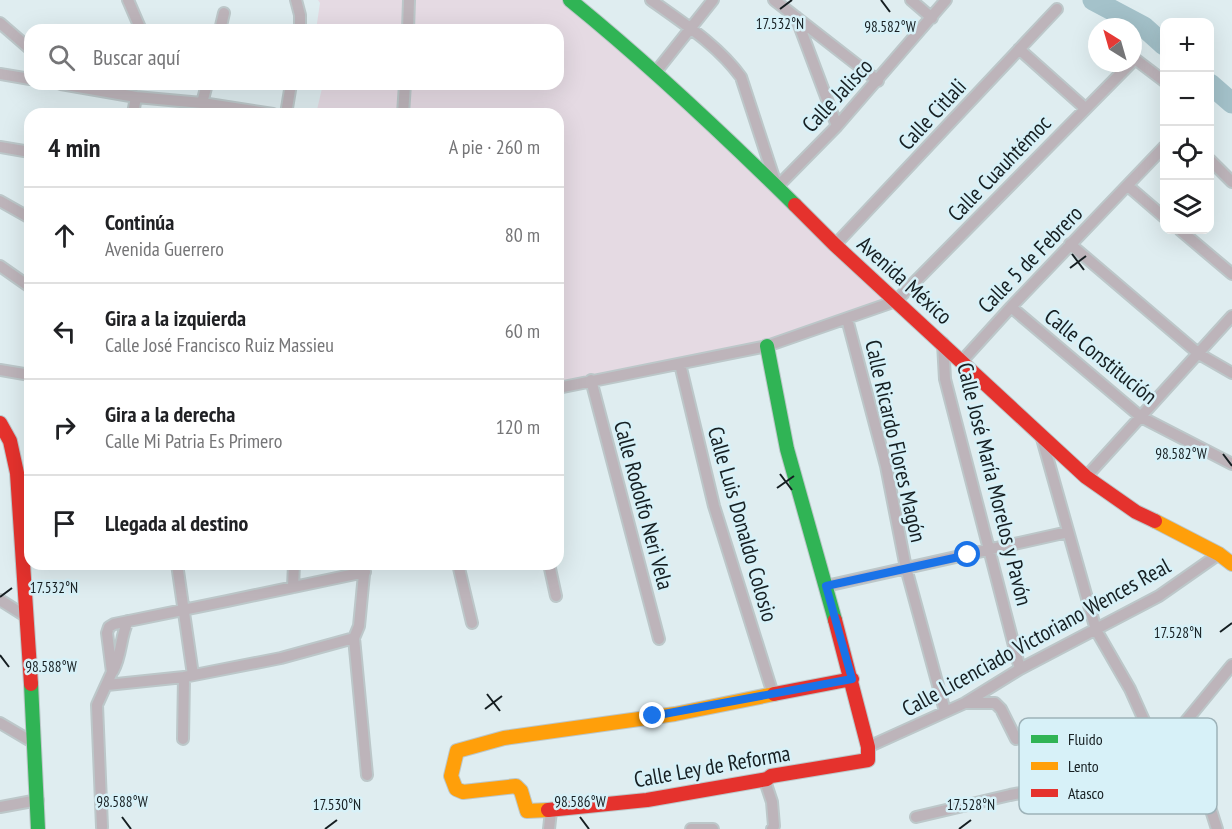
<!DOCTYPE html>
<html lang="es">
<meta charset="utf-8">
<style>
:root{--surface:#fff;--page:#f6f6f6;--text:#202124;--muted:#757577;--line:#e0e0e0}
body{margin:0;font-family:"PT Sans Narrow",sans-serif;background:var(--page);color:var(--text)}
.controls{position:absolute;right:18px;top:18px;display:grid;overflow:hidden;border-radius:12px;box-shadow:0 6px 24px #0002}
.controls button{width:54px;height:54px;display:grid;place-items:center;padding:0;border:0;border-bottom:2px solid var(--line);background:var(--surface);color:var(--text);font:30px sans-serif}
.compass{position:absolute;left:1088px;top:18px;width:54px;height:54px;border-radius:50%;background:var(--surface);box-shadow:0 6px 24px #0002;rotate:323deg}
.stop{position:absolute;width:18px;height:18px;margin:-14px;border:4px solid #1a73e8;border-radius:50%;background:#fff}
.stop.end{background:#1a73e8;border-color:#fff;box-shadow:0 2px 6px #0008}
.list{margin:0;padding:0;list-style:none}
h2{display:flex;justify-content:space-between;align-items:center;height:78px;margin:0;padding:0 24px;font-size:26px}
h2 small{font-size:20px;font-weight:400;color:var(--muted)}
.list li{display:grid;grid-template-columns:39px 1fr auto;gap:18px;align-items:center;box-sizing:border-box;height:96px;padding:0 24px;border-top:2px solid var(--line)}
.list b{display:block;font-size:22px;white-space:nowrap}
.list p{margin:0;font-size:20px;white-space:nowrap;color:var(--muted)}
.list em{font-size:20px;font-style:normal;color:var(--muted)}
.icon{flex:none;width:33px;height:33px;fill:none;stroke:currentColor;stroke-width:2;stroke-linecap:round;stroke-linejoin:round}
.map{position:relative;flex:none;width:1232px;height:829px;overflow:hidden}
.search{position:absolute;background:var(--surface);box-shadow:0 6px 24px #0002;left:24px;top:24px;width:540px;height:66px;display:flex;align-items:center;gap:15px;box-sizing:border-box;padding:0 21px;border-radius:18px;color:var(--muted);font-size:22px}
.panel{position:absolute;background:var(--surface);box-shadow:0 6px 24px #0002;left:24px;top:108px;width:540px;height:462px;border-radius:18px}
.map>svg:first-child{display:block}
.green{fill:#e5dae3}
.lines{fill:none;stroke-linecap:round;stroke-linejoin:round}
.river{stroke:#a4c2ca;stroke-width:21}
.street-casing{stroke:#bcc7c9;stroke-width:14}
.fast-casing{stroke:#bcc7c9;stroke-width:16}
.slow-casing{stroke:#bcc7c9;stroke-width:16}
.jam-casing{stroke:#bcc7c9;stroke-width:16}
.street{stroke:#bdb4ba;stroke-width:10}
.fast{stroke:#30b455;stroke-width:14}
.slow{stroke:#ff9f0a;stroke-width:14}
.jam{stroke:#e5322d;stroke-width:14}
.route{stroke:#1a73e8;stroke-width:8}
.ticks{fill:none;stroke:#161f22;stroke-width:2}
.labels{text-anchor:middle;stroke-width:5;stroke-linejoin:round;paint-order:stroke}
.street-label{font-size:22px;fill:#161f22;stroke:#d7f1f8}
.key{fill:#d7f1f8;stroke:#9db2b8;stroke-width:1.5}
.key-label{font-size:16px;fill:#161f22}
.ticks-label{font-size:15px;text-anchor:middle;fill:#161f22;stroke:#d7f1f8;stroke-width:5;stroke-linejoin:round;paint-order:stroke}
</style>
<div class="map">
<svg width="1232" height="829" viewBox="0 0 1232 829">
<rect width="100%" height="100%" fill="#dfedf0"/>
<!-- green -->
<path class="green" d="M318 0H570L896 301 767 346 558 388V114H316L323 84H558V30H316L320 3Z"/>
<g class="lines">
<!-- river -->
<path class="river" d="M1093 0 1144 27 1164 45
M1210 84 1232 103"/>
<defs>
<path id="street" d="M128 0 141 30
M296 0 300 15V30
M651 0C683 23 718 45 741 77L777 187 837 126 946 0
M774 0 878 81
M911 0 932 18
M796 17 837 126
M0 23 30 49
M220 30 224 13
M408 30 409 0
M1019 49 1085 108
M1133 61 1135 59 1164 81
M655 73 713 0
M0 74 30 79
M61 84 136 97 202 103 273 114
M202 103 207 84
M133 114 136 97
M286 114 291 84
M403 114 405 84
M0 147 30 152
M1210 160 1232 182
M1128 186 1164 217
M0 201 30 218
M1180 230 1232 274
M1070 244 1199 354 1232 373
M835 245 1057 9
M0 266 30 287
M1011 307 1141 417 1232 464
M847 319 886 466 906 568 945 711
M943 343 945 379 1020 669
M962 361 1011 307 1164 147
M680 364 714 506 773 694
M0 370 30 375
M591 380 659 639
M558 388 767 346 896 301 1131 63
M1041 435 1096 630 1130 689 1159 754 1187 774 1210 807 1217 829
M1086 477 1232 316
M177 564 193 675
M458 564 472 623
M549 564 556 596
M826 586 1068 532
M293 587 294 564
M0 600 27 617
M354 638 367 775
M113 671C122 655 120 637 128 621
M107 685 184 677 281 658 354 638 359 626 365 564
M966 703H995L1001 709 1016 739
M0 723 34 743
M183 739 184 677
M868 747 965 703 1020 669 1159 596 1219 554
M767 779 766 784 772 802 774 826 772 829
M0 807 38 800
M916 817 1010 795 1079 782 1123 769 1159 754 1232 665
M102 827 97 705 112 672 107 633 109 627 114 624C198 607 281 590 365 572
M549 829 551 811
M691 829H713"/>
<path id="fast" d="M570 0C649 64 723 134 795 205
M767 346 787 449 835 620
M31 684 38 829"/>
<path id="slow" d="M1155 521 1219 554 1232 564
M548 810 527 811 521 791 516 786 463 792 456 789 451 776 457 751 504 738 675 714 774 694"/>
<path id="jam" d="M795 205 835 245 1086 477 1136 512 1155 521
M0 423 10 441 17 473 31 684
M774 694 852 679
M548 810 647 800 767 779 771 776 868 760V747L835 620"/>
</defs>
<!-- street casing -->
<use href="#street" class="street-casing"/>
<!-- fast casing -->
<use href="#fast" class="fast-casing"/>
<!-- slow casing -->
<use href="#slow" class="slow-casing"/>
<!-- jam casing -->
<use href="#jam" class="jam-casing"/>
<!-- street -->
<use href="#street" class="street"/>
<!-- fast -->
<use href="#fast" class="fast"/>
<!-- slow -->
<use href="#slow" class="slow"/>
<!-- jam -->
<use href="#jam" class="jam"/>
</g>
<g class="lines">
<!-- route -->
<path class="route" d="M653 716 852 679 826 586 968 555"/>
</g>
<!-- ticks -->
<path class="ticks" d="M881 0 890 12M780 9 792 0M1072 254 1084 270M1070 268 1086 256M1223 454 1232 466M780 474 792 490M777 488 794 476M0 597 12 588M1220 632 1232 623M0 655 9 667M487 694 500 711M485 709 502 696M122 817 131 829M580 817 589 829M325 829 337 820M959 829 971 820"/>
<g class="labels">
<!-- street labels -->
<g class="street-label">
<text transform="translate(837 95) rotate(-47)" y="8">Calle Jalisco</text>
<text transform="translate(932 114) rotate(-47)" y="8">Calle Citlali</text>
<text transform="translate(999 168) rotate(-46)" y="8">Calle Cuauhtémoc</text>
<text transform="translate(1030 259) rotate(-46)" y="8">Calle 5 de Febrero</text>
<text transform="translate(905 280) rotate(42)" y="8">Avenida México</text>
<text transform="translate(1101 356) rotate(39)" y="8">Calle Constitución</text>
<text transform="translate(896 441) rotate(77)" y="8">Calle Ricardo Flores Magón</text>
<text transform="translate(995 484) rotate(76)" y="8">Calle José María Morelos y Pavón</text>
<text transform="translate(644 505) rotate(75)" y="8">Calle Rodolfo Neri Vela</text>
<text transform="translate(743 524) rotate(74)" y="8">Calle Luis Donaldo Colosio</text>
<text transform="translate(1036 637) rotate(-29)" y="8">Calle Licenciado Victoriano Wences Real</text>
<text transform="translate(712 766) rotate(-10)" y="8">Calle Ley de Reforma</text>
</g>
</g>
<!-- legend -->
<rect x="1019" y="718" width="198" height="96" rx="9" class="key"/>
<rect x="1031" y="735" width="27" height="8" fill="#30b455"/>
<rect x="1031" y="762" width="27" height="8" fill="#ff9f0a"/>
<rect x="1031" y="789" width="27" height="8" fill="#e5322d"/>
<g class="key-label">
<text x="1068" y="745">Fluido</text>
<text x="1068" y="772">Lento</text>
<text x="1068" y="799">Atasco</text>
</g>
<g class="ticks-label">
<text x="780" y="29">17.532°N</text>
<text x="890" y="32">98.582°W</text>
<text x="1181" y="459">98.582°W</text>
<text x="54" y="593">17.532°N</text>
<text x="1178" y="638">17.528°N</text>
<text x="51" y="672">98.588°W</text>
<text x="122" y="807">98.588°W</text>
<text x="580" y="807">98.586°W</text>
<text x="337" y="810">17.530°N</text>
<text x="971" y="810">17.528°N</text>
</g>
</svg>
<div class="controls">
<button>+</button>
<button>−</button>
<button><svg class="icon" aria-label="locate" viewBox="0 0 24 24"><circle cx="12" cy="12" r="6"/><path d="M12 2v4M12 18v4M2 12h4M18 12h4"/></svg></button>
<button><svg class="icon" aria-label="layers" viewBox="0 0 24 24"><path d="M12 4l9 5-9 5-9-5zM3 14l9 5 9-5"/></svg></button>
</div>
<svg class="compass" viewBox="-18 -18 36 36"><path d="M0-13l5 13h-10z" fill="#e53935"/><path d="M0 13l5-13h-10z" fill="#757577"/></svg>
<div class="stop" style="left:968px;top:555px"></div>
<div class="stop end" style="left:653px;top:716px"></div>
<div class="search"><svg class="icon" aria-label="search" viewBox="0 0 24 24"><circle cx="10" cy="10" r="6"/><path d="M15 15l6 6"/></svg>Buscar aquí</div>
<section class="panel">
<h2>4 min<small>A pie · 260 m</small></h2>
<ul class="list">
<li><svg class="icon" aria-label="ahead" viewBox="0 0 24 24"><path d="M12 20V5M6 11l6-6 6 6"/></svg><div><b>Continúa</b><p>Avenida Guerrero</p></div><em>80 m</em></li>
<li><svg class="icon" aria-label="left" viewBox="0 0 24 24"><path d="M17 20v-9H6M10 6l-5 5 5 5"/></svg><div><b>Gira a la izquierda</b><p>Calle José Francisco Ruiz Massieu</p></div><em>60 m</em></li>
<li><svg class="icon" aria-label="right" viewBox="0 0 24 24"><path d="M7 20v-9h11M14 6l5 5-5 5"/></svg><div><b>Gira a la derecha</b><p>Calle Mi Patria Es Primero</p></div><em>120 m</em></li>
<li><svg class="icon" aria-label="arrive" viewBox="0 0 24 24"><path d="M6 21V4h12l-3 4 3 4H6"/></svg><div><b>Llegada al destino</b></div></li>
</ul>
</section>
</div>
